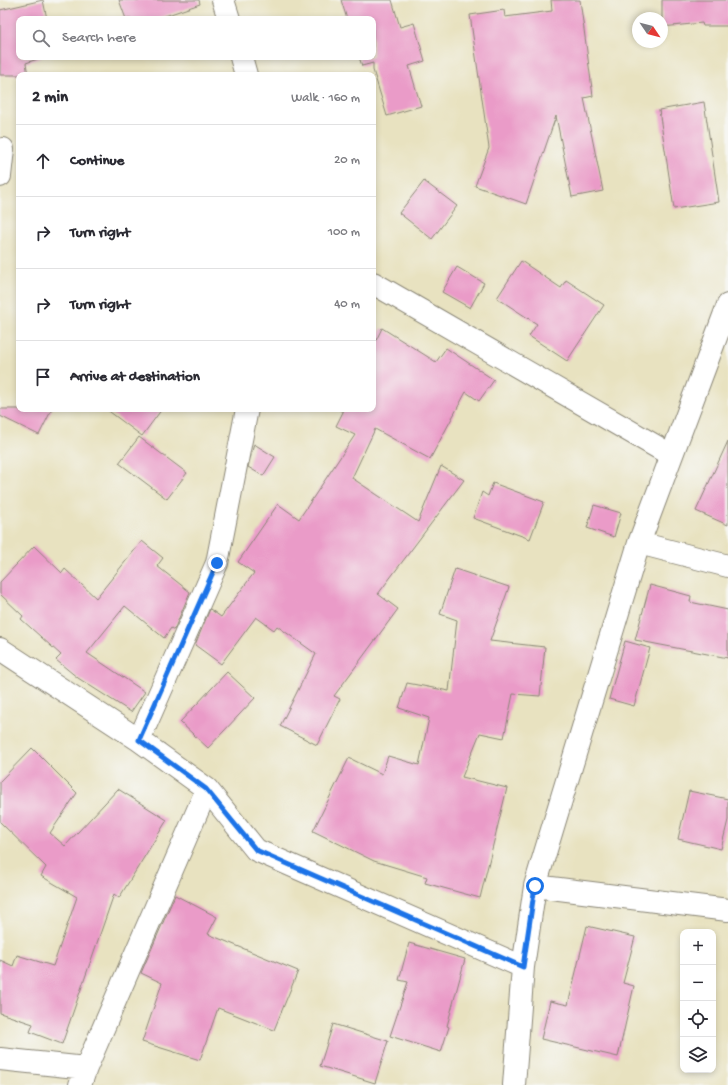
<!DOCTYPE html>
<meta charset="utf-8">
<style>
:root{--surface:#fff;--page:#f2f2f3;--text:#2b2b33;--muted:#7c7c81;--line:#e1e1e2}
body{margin:0;font-family:"Gochi Hand",sans-serif;background:var(--page);color:var(--text)}
.controls{position:absolute;right:12px;bottom:12px;display:grid;overflow:hidden;border-radius:8px;box-shadow:0 2px 6px #0003}
.controls button{width:36px;height:36px;display:grid;place-items:center;padding:0;border:0;border-bottom:1px solid var(--line);background:var(--surface);color:var(--text);font:20px sans-serif}
.compass{position:absolute;left:632px;top:12px;width:36px;height:36px;border-radius:50%;background:var(--surface);box-shadow:0 2px 6px #0003;rotate:125deg}
.stop{position:absolute;width:12px;height:12px;margin:-9px;border:3px solid #1a73e8;border-radius:50%;background:#fff}
.stop.end{background:#1a73e8;border-color:#fff;box-shadow:0 1px 4px #0008}
.list{margin:0;padding:0;list-style:none}
h2{display:flex;justify-content:space-between;align-items:center;height:52px;margin:0;padding:0 16px;font-size:17px}
h2 small{font-size:13px;font-weight:400;color:var(--muted)}
.list li{display:grid;grid-template-columns:26px 1fr auto;gap:12px;align-items:center;box-sizing:border-box;height:72px;padding:0 16px;border-top:1px solid var(--line)}
.list b{display:block;font-size:15px;white-space:nowrap}
.list em{font-size:13px;font-style:normal;color:var(--muted)}
.icon{flex:none;width:22px;height:22px;fill:none;stroke:currentColor;stroke-width:2;stroke-linecap:round;stroke-linejoin:round}
.map{position:relative;flex:none;width:728px;height:1085px;overflow:hidden}
.search{position:absolute;background:var(--surface);box-shadow:0 2px 6px #0003;left:16px;top:16px;width:360px;height:44px;display:flex;align-items:center;gap:10px;box-sizing:border-box;padding:0 14px;border-radius:8px;color:var(--muted);font-size:15px}
.panel{position:absolute;background:var(--surface);box-shadow:0 2px 6px #0003;left:16px;top:72px;width:360px;height:340px;border-radius:8px}
.map>svg:first-child{display:block}
.building{fill:#ea9bc8}
.lines{fill:none;stroke-linecap:round;stroke-linejoin:round}
.minor-casing{stroke:#8a8676;stroke-width:24}
.minor{stroke:#fff;stroke-width:22}
.route{stroke:#1a73e8;stroke-width:5}
</style>
<div class="map">
<svg width="728" height="1085" viewBox="0 0 728 1085">
<rect width="100%" height="100%" fill="#f6f6f2"/>
<filter id="ink" filterUnits="userSpaceOnUse"><feTurbulence type="fractalNoise" baseFrequency=".025" numOctaves="2"/><feDisplacementMap in="SourceGraphic" scale="8" xChannelSelector="R" yChannelSelector="G"/><feConvolveMatrix kernelMatrix="1 2 1 2 8 2 1 2 1" color-interpolation-filters="sRGB"/></filter>
<filter id="wash" filterUnits="userSpaceOnUse"><feTurbulence type="fractalNoise" baseFrequency=".012" numOctaves="4" result="noise"/><feDisplacementMap in="SourceGraphic" scale="16" xChannelSelector="R" yChannelSelector="G"/><feGaussianBlur stdDeviation="0.9" result="paint"/><feColorMatrix in="noise" values="0 0 0 0 0 0 0 0 0 0 0 0 0 0 0 0 0 1.4 0 .05"/><feComposite in="paint" operator="in"/></filter>
<g filter="url(#wash)">
<rect width="100%" height="100%" fill="#e8e2c0"/>
<g id="blocks">
<!-- building -->
<path class="building" d="M43 0 47 19H19V57H43L26 63 28 75H0V10Z
M119 0H199L200 4 156 19H126Z
M341 0H392L400 27 414 23 425 61 409 66 421 106 387 116 373 70V63L362 66 359 57H373V19H347Z
M551 0H580L593 96 584 98 603 191 572 197 556 116 526 204 475 186 489 148 470 15 504 10 505 17 552 11Z
M662 0H728V26H703L702 23 662 27Z
M704 102 719 202 674 209 659 110Z
M424 181 457 206 432 239 399 213Z
M521 261 561 288 566 280 604 305 567 361 529 336 537 324 497 298Z
M457 267 484 283 470 308 442 292Z
M382 328 436 362 446 348 494 380 479 401 466 392 430 459 375 429 352 478 418 522 441 466 464 480 378 594 398 609 334 696 340 699 317 745 280 726 316 654 277 626 274 630 256 617 221 664 195 645 210 609 221 617 254 573 238 562 278 504 299 519 355 435 336 426 343 412 338 409H373V347Z
M0 409H52L39 435 0 416Z
M106 409H162L142 436Z
M139 437 187 473 167 499 119 463Z
M728 441V525L696 511Z
M254 444 275 457 263 476 248 467Z
M493 483 544 502 530 539 473 518 482 492 488 496Z
M594 505 621 513 614 537 587 528Z
M142 541 163 558 157 566 190 592 174 630 171 628 164 638 125 606 87 653 145 692 131 712 78 678 56 660 61 655 21 619 23 616 0 594V582L34 546 62 573 65 569 96 598Z
M455 569 509 587 490 641 545 647 540 696 513 694 504 738 480 733 462 777 507 788 480 898 425 883 427 877 374 861 313 831 349 758 382 774 388 756 419 765 429 718 399 708 407 683 449 691 457 620 440 614Z
M650 585 691 596 690 602 728 610V658L635 640Z
M625 641 650 648 634 706 609 699Z
M227 672 255 698 208 748 180 722Z
M32 748 77 793 50 833 65 846 118 789 167 820 119 898 114 894 62 1044 30 1032 33 1024 0 1013V960L13 966 17 955 53 966 77 897 41 876 46 867 0 822V781Z
M689 791 728 799V820L721 849 678 839Z
M175 895 217 917 208 934 298 971 274 1030 218 1008 200 1060 142 1042 162 983 141 973Z
M587 926 635 937 623 983 634 986 618 1057 541 1039 550 1001 568 1005Z
M409 943 465 959 447 1026 449 1027 441 1052 390 1036 408 982 399 980Z
M333 1024 388 1041 375 1083 320 1066Z"/>
</g>
</g>
<g filter="url(#ink)">
<use href="#blocks" fill-opacity="0" stroke="#8a8676" stroke-width="1"/>
<g class="lines">
<defs>
<path id="minor" d="M223 0 229 19
M241 57 246 75
M0 176 3 149
M373 283 671 455
M639 543 728 566
M0 649 139 740 207 789 256 850 523 967
M139 740 217 563 247 409
M535 886 728 910
M0 1059 86 1068
M80 1085 86 1068 207 789
M514 1085 523 967 535 886 639 543 728 305"/>
</defs>
<!-- minor casing -->
<use href="#minor" class="minor-casing"/>
<!-- minor -->
<use href="#minor" class="minor"/>
</g>
</g>
<g class="lines" filter="url(#ink)">
<!-- route -->
<path class="route" d="M217 563 139 740 206 789 256 850 523 967 535 886"/>
</g>
</svg>
<div class="controls">
<button>+</button>
<button>−</button>
<button><svg class="icon" aria-label="locate" viewBox="0 0 24 24"><circle cx="12" cy="12" r="6"/><path d="M12 2v4M12 18v4M2 12h4M18 12h4"/></svg></button>
<button><svg class="icon" aria-label="layers" viewBox="0 0 24 24"><path d="M12 4l9 5-9 5-9-5zM3 14l9 5 9-5"/></svg></button>
</div>
<svg class="compass" viewBox="-18 -18 36 36"><path d="M0-13l5 13h-10z" fill="#e53935"/><path d="M0 13l5-13h-10z" fill="#7c7c81"/></svg>
<div class="stop" style="left:535px;top:886px"></div>
<div class="stop end" style="left:217px;top:563px"></div>
<div class="search"><svg class="icon" aria-label="search" viewBox="0 0 24 24"><circle cx="10" cy="10" r="6"/><path d="M15 15l6 6"/></svg>Search here</div>
<section class="panel">
<h2>2 min<small>Walk · 160 m</small></h2>
<ul class="list">
<li><svg class="icon" aria-label="ahead" viewBox="0 0 24 24"><path d="M12 20V5M6 11l6-6 6 6"/></svg><div><b>Continue</b></div><em>20 m</em></li>
<li><svg class="icon" aria-label="right" viewBox="0 0 24 24"><path d="M7 20v-9h11M14 6l5 5-5 5"/></svg><div><b>Turn right</b></div><em>100 m</em></li>
<li><svg class="icon" aria-label="right" viewBox="0 0 24 24"><path d="M7 20v-9h11M14 6l5 5-5 5"/></svg><div><b>Turn right</b></div><em>40 m</em></li>
<li><svg class="icon" aria-label="arrive" viewBox="0 0 24 24"><path d="M6 21V4h12l-3 4 3 4H6"/></svg><div><b>Arrive at destination</b></div></li>
</ul>
</section>
</div>
